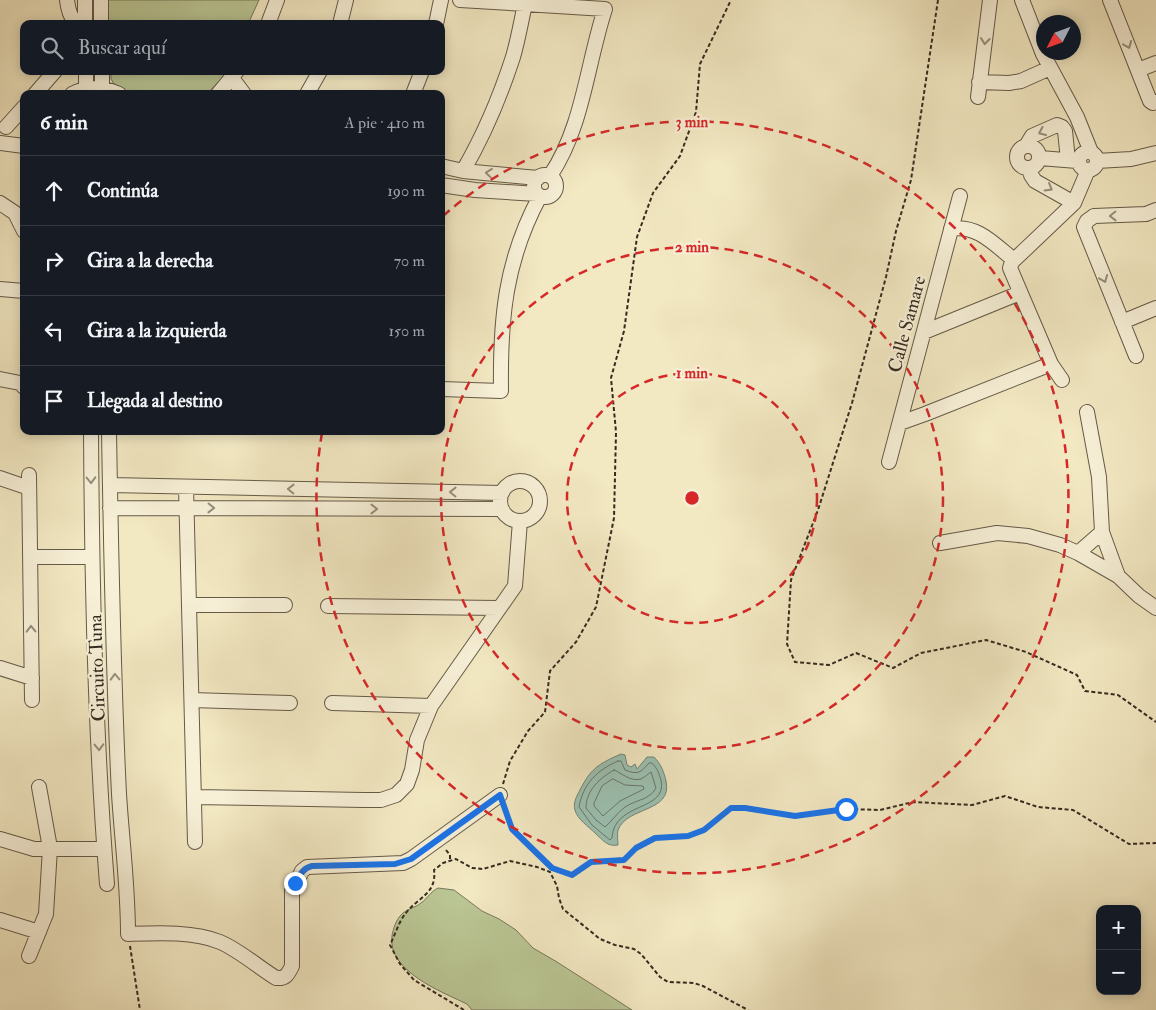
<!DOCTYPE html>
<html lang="es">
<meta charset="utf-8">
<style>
:root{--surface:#171b24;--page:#242831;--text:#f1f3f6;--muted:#9ea1a6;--line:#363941}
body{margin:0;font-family:"IM FELL Double Pica",serif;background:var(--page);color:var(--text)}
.controls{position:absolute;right:15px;bottom:15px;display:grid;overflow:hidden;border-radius:10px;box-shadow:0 2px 12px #0003}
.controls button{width:45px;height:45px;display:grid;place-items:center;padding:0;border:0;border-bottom:1px solid var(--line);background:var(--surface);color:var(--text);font:25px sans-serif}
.compass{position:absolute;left:1036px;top:15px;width:45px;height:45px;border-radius:50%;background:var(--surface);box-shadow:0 2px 12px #0003;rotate:228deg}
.stop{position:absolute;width:15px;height:15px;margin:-11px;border:4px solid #1a73e8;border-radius:50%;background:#fff}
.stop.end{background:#1a73e8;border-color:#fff;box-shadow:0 1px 5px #0008}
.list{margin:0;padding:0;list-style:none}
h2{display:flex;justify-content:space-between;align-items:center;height:65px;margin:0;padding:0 20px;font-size:21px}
h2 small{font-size:16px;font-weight:400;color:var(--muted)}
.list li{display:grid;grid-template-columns:32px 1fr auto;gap:15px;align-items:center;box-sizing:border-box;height:70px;padding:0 20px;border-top:1px solid var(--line)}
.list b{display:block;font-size:19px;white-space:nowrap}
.list em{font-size:16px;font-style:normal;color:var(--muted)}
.icon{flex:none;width:28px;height:28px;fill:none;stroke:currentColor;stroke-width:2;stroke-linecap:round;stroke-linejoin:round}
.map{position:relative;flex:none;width:1156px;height:1010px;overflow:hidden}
.search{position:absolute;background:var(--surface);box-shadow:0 2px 12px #0003;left:20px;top:20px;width:425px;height:55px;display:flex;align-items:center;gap:12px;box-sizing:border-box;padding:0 18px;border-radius:10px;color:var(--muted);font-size:19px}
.panel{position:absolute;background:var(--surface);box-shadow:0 2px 12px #0003;left:20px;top:90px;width:425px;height:345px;border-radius:10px}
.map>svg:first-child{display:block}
.green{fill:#bac694;stroke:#78785a}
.water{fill:#9bc0b1;stroke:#738477}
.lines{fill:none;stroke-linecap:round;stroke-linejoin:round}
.shore{stroke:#687668;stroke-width:1}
.minor-casing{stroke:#655a48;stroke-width:16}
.path{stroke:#362b20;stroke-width:2;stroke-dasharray:4 2.5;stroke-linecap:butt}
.minor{stroke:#f7f0d7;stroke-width:14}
.oneway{stroke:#968e7c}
.route{stroke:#1a73e8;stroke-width:6}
.ring{fill:none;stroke:#d62828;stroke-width:2.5;stroke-dasharray:9 6}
.labels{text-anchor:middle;stroke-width:4.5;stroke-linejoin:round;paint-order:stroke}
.street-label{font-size:19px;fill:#362b20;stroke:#f7f0d7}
.centre{fill:#d62828;stroke:#f7f0d7;stroke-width:2.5}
.ring-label{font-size:15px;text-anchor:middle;font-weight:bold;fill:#d62828;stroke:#f7f0d7;stroke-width:4.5;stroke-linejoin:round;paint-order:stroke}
</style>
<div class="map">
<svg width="1156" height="1010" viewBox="0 0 1156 1010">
<rect width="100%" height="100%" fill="#f2e8c2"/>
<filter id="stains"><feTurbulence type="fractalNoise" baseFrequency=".004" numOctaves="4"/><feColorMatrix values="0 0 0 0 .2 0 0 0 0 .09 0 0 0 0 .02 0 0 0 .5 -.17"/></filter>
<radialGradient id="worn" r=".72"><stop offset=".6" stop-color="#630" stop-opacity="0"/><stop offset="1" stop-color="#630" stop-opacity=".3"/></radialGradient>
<!-- green -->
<path class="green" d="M107 0H259L248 24H107Z
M111 71H223L225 75 207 94H129L114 84 111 79Z
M438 888 454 890 482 911 499 919 516 930 533 948 557 962 632 1010H472L467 1004C442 992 387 971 392 936 393 929 396 920 401 915 406 909 415 908 421 903 428 898 430 892 438 888Z"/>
<!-- water -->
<path class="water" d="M621 754 625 755 627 765 631 767 635 764 637 769 647 757H654C661 764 664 772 666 781 673 813 627 806 618 830 617 834 618 841 618 845 607 847 603 840 595 833 589 827 577 819 575 810 573 804 576 797 579 792 590 769 598 764 621 754Z"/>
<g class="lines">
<!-- shore -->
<path class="shore" d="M618 761H621L625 770C638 775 640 773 649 763H652C657 768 659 773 661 780 668 812 614 801 612 838L610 840 592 825 579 807C583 784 597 770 618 761Z
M614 770C622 773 630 782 641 779 645 777 648 774 651 772L656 788C650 800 635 800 625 807 617 813 612 821 605 827L596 820 586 808C586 790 600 778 614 770Z
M613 779 625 785 643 786 644 789 620 801 603 816 594 806V803L602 786Z"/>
<defs>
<path id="minor" d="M67 0C68 9 70 19 78 24
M85 0V24
M101 0V24
M460 0 605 9C587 64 583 127 550 176
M1022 0 1043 54 1077 117 1091 152
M1110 0 1150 101 1153 103 1156 102
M268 24 277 0
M340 24 346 0
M436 24 441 0
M1138 70 1156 63
M86 71V88
M102 71V88
M232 78 244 94
M979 82 1009 83 1021 81 1050 68
M35 94 55 71
M72 94C87 86 103 87 119 94
M218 94 237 71
M307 94 320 71
M413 94 422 71
M978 97 990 0
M6 127 24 107
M0 143 24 146
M1017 157a11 11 0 1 1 22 0a11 11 0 1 1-22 0Z
M1026 146 1032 136 1057 125 1062 127 1065 131 1068 160
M1079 161a9 9 0 1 1 18 0a9 9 0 1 1-18 0Z
M1040 158 1077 161
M1097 161 1131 159 1156 153
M441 166 463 171 538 178
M1030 169 1031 175 1035 181 1074 203
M463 171C484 135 500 97 513 57 518 40 521 22 525 4
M534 186a11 11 0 1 1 22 0a11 11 0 1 1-22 0Z
M441 185 475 190 537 194
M0 203 15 213 24 231
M951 229C977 224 995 245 1014 260
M0 289 24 291
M1122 322 1156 308
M924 332 1020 293
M1136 356 1084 227 1087 221 1094 216 1146 214 1156 210
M0 379 20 383 24 387
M1062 380 1051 364 1010 268 1012 262 1074 203 1088 170
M441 389 501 391C500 319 505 261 540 196
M1087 412 1099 477 1102 532 1118 576
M900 423 925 414 1051 364
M91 431C92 582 95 733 107 884
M109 431C111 552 113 673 119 794 122 841 128 887 128 934 156 933 194 931 220 942 239 950 258 967 276 978 286 979 288 974 292 966V891L302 871 307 867 403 863 411 859 500 795
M889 462 960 196
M29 475 32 700
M0 478 29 488
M500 501a20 20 0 1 1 40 0a20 20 0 1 1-40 0Z
M110 485 502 493
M186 487 195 842
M110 508 502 509
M940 543 997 533 1028 536 1060 545 1078 553 1118 576 1139 596 1156 608
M1078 553 1102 532
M30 557H92
M190 605H285
M328 606 499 608
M0 668 32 678
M192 700 290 703
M332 703 431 706
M194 797 364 800H381L396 795 407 784 412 770 417 740 431 706 515 586 520 521
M0 839 34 849H104
M0 920 39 932
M29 956 46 914 50 848 39 787"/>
</defs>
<!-- minor casing -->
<use href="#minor" class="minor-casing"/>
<!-- path -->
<path class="path" d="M938 0 911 180 896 231 886 277 852 403 818 510 791 580 787 644 795 662 829 665 856 653 893 668 921 653 986 640 1026 652 1077 675 1085 691 1118 695 1156 722
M503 784 510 761 528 731 545 712 550 671 576 642 596 607 614 518 616 432 611 378 624 331 637 237 653 193 680 156 696 112 700 64 731 0
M504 808 512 829 552 868 571 875 591 862 624 860 636 848 655 838 688 836 704 830 731 808H745L795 815 846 809 880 810 913 802 972 805 1005 796 1038 807 1073 810 1129 844 1156 843
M446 850 450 855V861
M130 946 140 1010
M464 1010 414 980 400 964 390 945C395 935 399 921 406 913 418 897 437 894 434 870L443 863 456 859 472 868 483 869 510 861 537 867 550 872 557 886 559 898 563 909 600 939 615 945 634 949 641 954 660 977 668 982 694 983 703 986 748 1010"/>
<!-- minor -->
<use href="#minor" class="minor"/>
</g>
<!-- one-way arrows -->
<defs><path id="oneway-chevron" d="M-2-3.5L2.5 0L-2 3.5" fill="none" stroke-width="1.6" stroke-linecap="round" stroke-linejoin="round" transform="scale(1.25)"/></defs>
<g class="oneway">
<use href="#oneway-chevron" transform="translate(985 41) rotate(97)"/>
<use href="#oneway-chevron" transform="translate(1128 45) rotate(68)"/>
<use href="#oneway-chevron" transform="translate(1042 132) rotate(156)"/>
<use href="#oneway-chevron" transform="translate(489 173) rotate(-174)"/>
<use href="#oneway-chevron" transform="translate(1049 188) rotate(30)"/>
<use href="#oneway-chevron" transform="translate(1113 216) rotate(179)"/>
<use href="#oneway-chevron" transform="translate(1104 279) rotate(68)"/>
<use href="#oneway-chevron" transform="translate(91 480) rotate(89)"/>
<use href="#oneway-chevron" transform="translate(291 489) rotate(-179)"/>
<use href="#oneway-chevron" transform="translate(453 492) rotate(-179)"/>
<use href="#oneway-chevron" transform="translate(211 508) rotate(1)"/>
<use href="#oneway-chevron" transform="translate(374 509)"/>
<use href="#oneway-chevron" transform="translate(31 629) rotate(-91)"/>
<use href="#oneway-chevron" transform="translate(115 677) rotate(-92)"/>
<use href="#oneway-chevron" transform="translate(99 747) rotate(88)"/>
</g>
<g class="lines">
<!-- route -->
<path class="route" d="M295 883C300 875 303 868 312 866L395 864 411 859 500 795 512 829 552 868 572 875 591 862 624 860 636 848 655 838 688 836 704 830 731 808H745L795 816 846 809"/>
</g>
<!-- distance rings -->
<g class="ring">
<circle cx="692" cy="498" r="125"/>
<circle cx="692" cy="498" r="251"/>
<path d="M443 216A376 376 0 1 1 322 433"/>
</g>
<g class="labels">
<!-- street labels -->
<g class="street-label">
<text transform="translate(906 324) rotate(-75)" y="7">Calle Samare</text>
<text transform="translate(96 668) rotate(-92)" y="7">Circuito Tuna</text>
</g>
</g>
<circle cx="692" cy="498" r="8" class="centre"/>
<g class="ring-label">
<text x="692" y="127">3 min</text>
<text x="692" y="252">2 min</text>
<text x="692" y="378">1 min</text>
</g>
<rect width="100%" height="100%" filter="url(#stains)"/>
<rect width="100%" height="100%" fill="url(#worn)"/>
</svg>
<div class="controls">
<button>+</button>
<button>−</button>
</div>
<svg class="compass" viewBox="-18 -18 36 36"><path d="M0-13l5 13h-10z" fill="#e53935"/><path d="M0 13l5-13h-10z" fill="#9ea1a6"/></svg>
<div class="stop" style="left:846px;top:809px"></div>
<div class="stop end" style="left:295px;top:883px"></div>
<div class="search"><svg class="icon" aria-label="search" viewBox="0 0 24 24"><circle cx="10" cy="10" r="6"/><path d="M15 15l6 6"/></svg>Buscar aquí</div>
<section class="panel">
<h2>6 min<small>A pie · 410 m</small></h2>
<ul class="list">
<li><svg class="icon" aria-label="ahead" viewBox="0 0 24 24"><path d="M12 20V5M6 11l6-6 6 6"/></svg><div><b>Continúa</b></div><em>190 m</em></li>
<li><svg class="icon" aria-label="right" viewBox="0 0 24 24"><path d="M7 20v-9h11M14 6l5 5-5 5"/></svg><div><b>Gira a la derecha</b></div><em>70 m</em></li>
<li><svg class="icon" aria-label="left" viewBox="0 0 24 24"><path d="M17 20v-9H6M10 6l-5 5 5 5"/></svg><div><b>Gira a la izquierda</b></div><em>150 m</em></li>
<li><svg class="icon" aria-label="arrive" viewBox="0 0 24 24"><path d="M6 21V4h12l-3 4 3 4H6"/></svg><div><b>Llegada al destino</b></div></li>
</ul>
</section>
</div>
